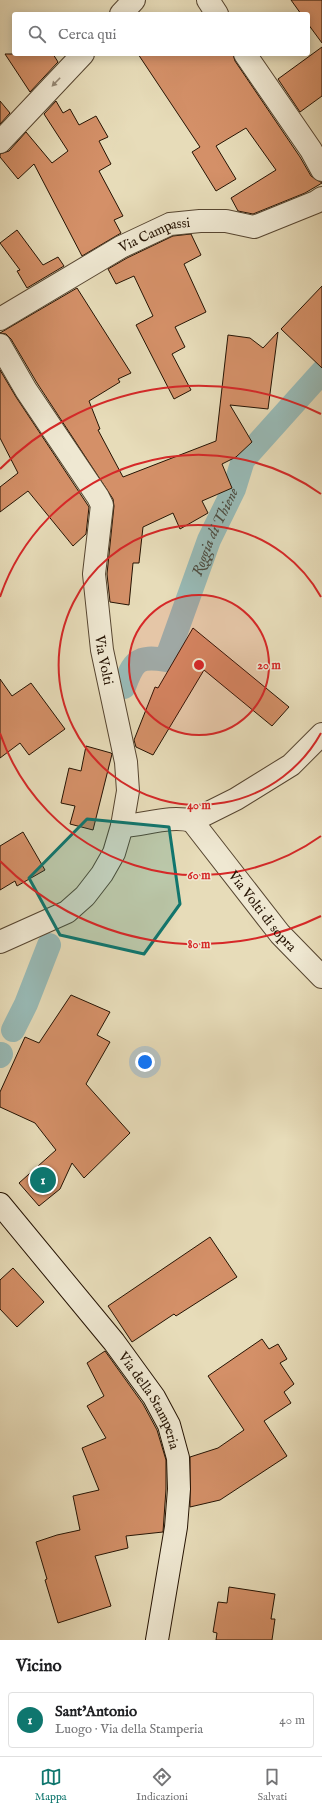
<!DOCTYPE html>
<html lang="it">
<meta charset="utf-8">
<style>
:root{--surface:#fff;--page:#f6f6f6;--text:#202124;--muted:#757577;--line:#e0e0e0;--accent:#0f766e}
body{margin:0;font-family:"IM FELL English",serif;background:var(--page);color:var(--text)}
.you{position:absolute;left:145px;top:1062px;width:14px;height:14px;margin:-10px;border:3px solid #fff;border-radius:50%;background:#1a73e8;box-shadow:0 0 0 6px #1a73e833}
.badge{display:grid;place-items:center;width:26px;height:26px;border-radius:50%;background:var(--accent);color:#fff;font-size:13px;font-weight:700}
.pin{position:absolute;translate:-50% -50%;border:2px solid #fff;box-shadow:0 1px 4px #0006}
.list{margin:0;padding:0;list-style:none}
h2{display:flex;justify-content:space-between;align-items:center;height:52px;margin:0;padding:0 16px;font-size:17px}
h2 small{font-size:13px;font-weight:400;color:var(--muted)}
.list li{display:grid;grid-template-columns:26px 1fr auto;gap:12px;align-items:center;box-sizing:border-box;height:56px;margin:0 8px 8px;padding:0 8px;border:1px solid var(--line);border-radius:4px}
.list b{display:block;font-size:15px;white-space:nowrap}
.list p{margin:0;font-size:13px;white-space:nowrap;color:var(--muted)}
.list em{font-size:13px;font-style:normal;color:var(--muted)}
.icon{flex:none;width:22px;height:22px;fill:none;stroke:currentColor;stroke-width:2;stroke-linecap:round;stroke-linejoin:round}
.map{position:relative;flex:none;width:322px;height:1640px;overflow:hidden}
.search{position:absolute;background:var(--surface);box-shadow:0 2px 10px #0003;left:12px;right:12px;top:12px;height:44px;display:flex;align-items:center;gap:10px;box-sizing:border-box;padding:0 14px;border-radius:4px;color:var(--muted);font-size:15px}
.sheet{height:116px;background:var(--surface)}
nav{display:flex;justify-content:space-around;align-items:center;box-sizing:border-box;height:56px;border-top:1px solid var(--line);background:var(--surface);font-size:11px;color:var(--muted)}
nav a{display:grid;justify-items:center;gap:2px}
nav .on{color:var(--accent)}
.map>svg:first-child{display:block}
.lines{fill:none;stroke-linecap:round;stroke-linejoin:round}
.canal{stroke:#98bab6;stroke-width:24}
.building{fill:#d49068;stroke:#251303}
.street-casing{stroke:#564530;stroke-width:24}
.secondary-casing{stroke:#251303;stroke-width:24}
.street{stroke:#efe8d2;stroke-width:22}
.secondary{stroke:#efe8d2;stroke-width:22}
.oneway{fill:#948875}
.marked{fill:#0f766e;fill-opacity:0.2;stroke:#0f766e;stroke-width:3;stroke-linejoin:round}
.ring{fill:none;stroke:#d62828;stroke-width:2}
.labels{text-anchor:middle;stroke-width:3;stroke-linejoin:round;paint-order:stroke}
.street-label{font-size:14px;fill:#251303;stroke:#efe8d2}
.water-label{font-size:15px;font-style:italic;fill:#4d4d42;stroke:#efe8d2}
.centre{fill:#d62828;stroke:#efe8d2;stroke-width:2}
.ring-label{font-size:12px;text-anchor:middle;font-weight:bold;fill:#d62828;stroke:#efe8d2;stroke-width:3;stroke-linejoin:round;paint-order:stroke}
</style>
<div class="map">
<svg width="322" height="1640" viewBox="0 0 322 1640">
<rect width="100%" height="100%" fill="#e7dcb9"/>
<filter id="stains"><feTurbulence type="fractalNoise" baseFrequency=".005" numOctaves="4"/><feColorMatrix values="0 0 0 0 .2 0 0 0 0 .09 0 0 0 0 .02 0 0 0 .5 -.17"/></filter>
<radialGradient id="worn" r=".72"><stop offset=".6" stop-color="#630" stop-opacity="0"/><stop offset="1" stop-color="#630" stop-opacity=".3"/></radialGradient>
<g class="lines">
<!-- canal -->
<g class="canal">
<path id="s1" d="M124 687C133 662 137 655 166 660L209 540 234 489 243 460 322 372"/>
<path d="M13 1030 26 1004 49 945"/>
<path d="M0 1056 1 1054"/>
</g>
</g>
<!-- building -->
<path class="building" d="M291 0H322V43L308 24V14H301Z
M322 47V96L300 112 278 79Z
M5 54H53L58 62 30 92Z
M138 54H233L235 61 300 157 311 176 322 183 305 193 253 214 238 211 231 198 276 170 246 128 216 146 236 179 216 191 192 152 200 147Z
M0 101 10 113 0 124Z
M56 101 63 113 70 109 79 125 96 116 108 137 99 141 111 164 99 171 123 216 114 220 121 233 82 256 34 164 18 179 0 157V154L9 151 26 132 52 163 68 151 44 114Z
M17 230 43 265 58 257 64 266 27 288 17 271 20 270 0 243Z
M191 234 201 255 184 264 206 312 175 327 185 347 172 354 191 390 174 399 136 325 153 316 134 276 116 284 108 269 127 258 173 236Z
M322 286V368L281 329Z
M77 288 131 373 118 379 120 382 89 401 100 429 98 430 123 477 216 441 228 335 250 338 263 348 278 332 268 409 230 405 252 442 236 457 222 464 232 488 202 501 208 513 180 529 173 513 143 527 139 563H133L129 605 110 602 107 574 114 506 113 499 37 383 11 339 6 334 0 333Z
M0 370 16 397 89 507 86 534 73 546 28 491 0 512V487L18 473 0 438Z
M193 628 289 707 272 726 204 670 153 755 136 747 134 740 155 687 158 688Z
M0 679 12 696 31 683 65 729 29 755 20 743 0 758Z
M86 746 111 753 112 754 93 830 70 824 75 806 61 803 69 768 81 771Z
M23 832 45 870 17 886 15 881 0 890V846Z
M71 995 110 1012 97 1035 110 1042 86 1084 130 1133 84 1178 72 1163 60 1189 39 1206 19 1183 56 1150 35 1123 0 1107V1092L25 1037 39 1043Z
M210 1237 237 1277 176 1316 174 1314 132 1342 108 1306Z
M13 1268 44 1302 17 1327 0 1309V1280Z
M262 1339 269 1349 278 1344 287 1359 280 1363 294 1384 284 1392 291 1403 264 1421 287 1456 220 1500 190 1507V1457L218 1448 244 1430 208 1376Z
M105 1351 143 1404 157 1430 166 1460V1489L163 1532 126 1536 128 1548 95 1556 111 1606 58 1623 45 1580 47 1579 36 1542 57 1535 80 1530 73 1496 99 1490 82 1448 106 1438 87 1406 104 1396 87 1363Z
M229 1587 275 1594 271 1619H275L272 1640H216L217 1633 213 1632 218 1602 227 1603Z"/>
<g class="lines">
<defs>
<g id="street">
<path d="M208 0 217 14"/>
<path d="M121 14 134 0"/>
<path d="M245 54 311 150 322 170"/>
<path d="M0 142 83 54"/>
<path id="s2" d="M0 319 121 247 170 224 200 221H226L254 227 316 202 322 198"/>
<path id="s3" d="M0 345 26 390 98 497 102 505 94 574 102 650 126 762 128 791 122 826 114 853 102 874 85 896 67 912 0 942"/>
<path d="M192 821 236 799 291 765 322 734"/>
<path id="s4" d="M122 826C145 825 170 815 192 821L280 934 322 977"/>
</g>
<g id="secondary">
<path id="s5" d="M0 1204 114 1342 154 1397 169 1425 178 1458 179 1489 176 1527 157 1640"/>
</g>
</defs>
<!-- street casing -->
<use href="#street" class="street-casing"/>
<!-- secondary casing -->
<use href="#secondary" class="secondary-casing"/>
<!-- street -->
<use href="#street" class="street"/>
<!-- secondary -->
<use href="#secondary" class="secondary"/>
</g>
<!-- one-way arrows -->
<defs><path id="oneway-solid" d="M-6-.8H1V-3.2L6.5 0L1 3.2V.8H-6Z"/></defs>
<use class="oneway" href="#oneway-solid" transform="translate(56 82) rotate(134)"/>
<!-- marked area -->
<path class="marked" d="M87 819 169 827 180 904 144 954 60 935 29 878Z"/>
<!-- distance rings -->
<circle cx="199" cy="665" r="70" fill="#d62828" fill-opacity=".12"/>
<g class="ring">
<circle cx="199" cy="665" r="70"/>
<path d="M321 733A140 140 0 1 1 321 597"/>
<path d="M321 836A210 210 0 0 1 0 733M0 597A210 210 0 0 1 321 494"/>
<path d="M321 916A279 279 0 0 1 0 861M0 469A279 279 0 0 1 321 414"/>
</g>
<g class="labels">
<!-- street labels -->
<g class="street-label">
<text dy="5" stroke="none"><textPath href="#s2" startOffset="177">Via Campassi</textPath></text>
<text dy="5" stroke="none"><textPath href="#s3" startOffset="346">Via Volti</textPath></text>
<text dy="5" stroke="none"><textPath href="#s4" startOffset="185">Via Volti di sopra</textPath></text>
<text dy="5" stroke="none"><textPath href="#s5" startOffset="248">Via della Stamperia</textPath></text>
</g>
<!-- water labels -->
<g class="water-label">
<text dy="5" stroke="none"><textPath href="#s1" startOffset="195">Roggia di Thiene</textPath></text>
</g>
</g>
<circle cx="199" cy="665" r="6" class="centre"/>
<g class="ring-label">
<text x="269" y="669">20 m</text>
<text x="199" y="809">40 m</text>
<text x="199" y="879">60 m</text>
<text x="199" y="948">80 m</text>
</g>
<rect width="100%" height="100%" filter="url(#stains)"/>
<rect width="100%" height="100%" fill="url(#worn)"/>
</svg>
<div class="you"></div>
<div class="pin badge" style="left:43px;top:1180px">1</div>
<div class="search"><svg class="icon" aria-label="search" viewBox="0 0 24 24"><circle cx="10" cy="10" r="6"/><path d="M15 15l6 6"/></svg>Cerca qui</div>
</div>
<section class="sheet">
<h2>Vicino<small></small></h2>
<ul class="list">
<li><span class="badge">1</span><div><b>Sant'Antonio</b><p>Luogo · Via della Stamperia</p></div><em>40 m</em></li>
</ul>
</section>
<nav>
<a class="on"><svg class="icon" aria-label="map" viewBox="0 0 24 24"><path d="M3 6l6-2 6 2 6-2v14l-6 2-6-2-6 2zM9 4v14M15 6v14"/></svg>Mappa</a>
<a><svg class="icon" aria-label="directions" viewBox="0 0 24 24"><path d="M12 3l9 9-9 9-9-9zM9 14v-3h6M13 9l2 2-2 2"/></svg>Indicazioni</a>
<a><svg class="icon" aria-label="saved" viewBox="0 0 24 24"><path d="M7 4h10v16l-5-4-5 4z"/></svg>Salvati</a>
</nav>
